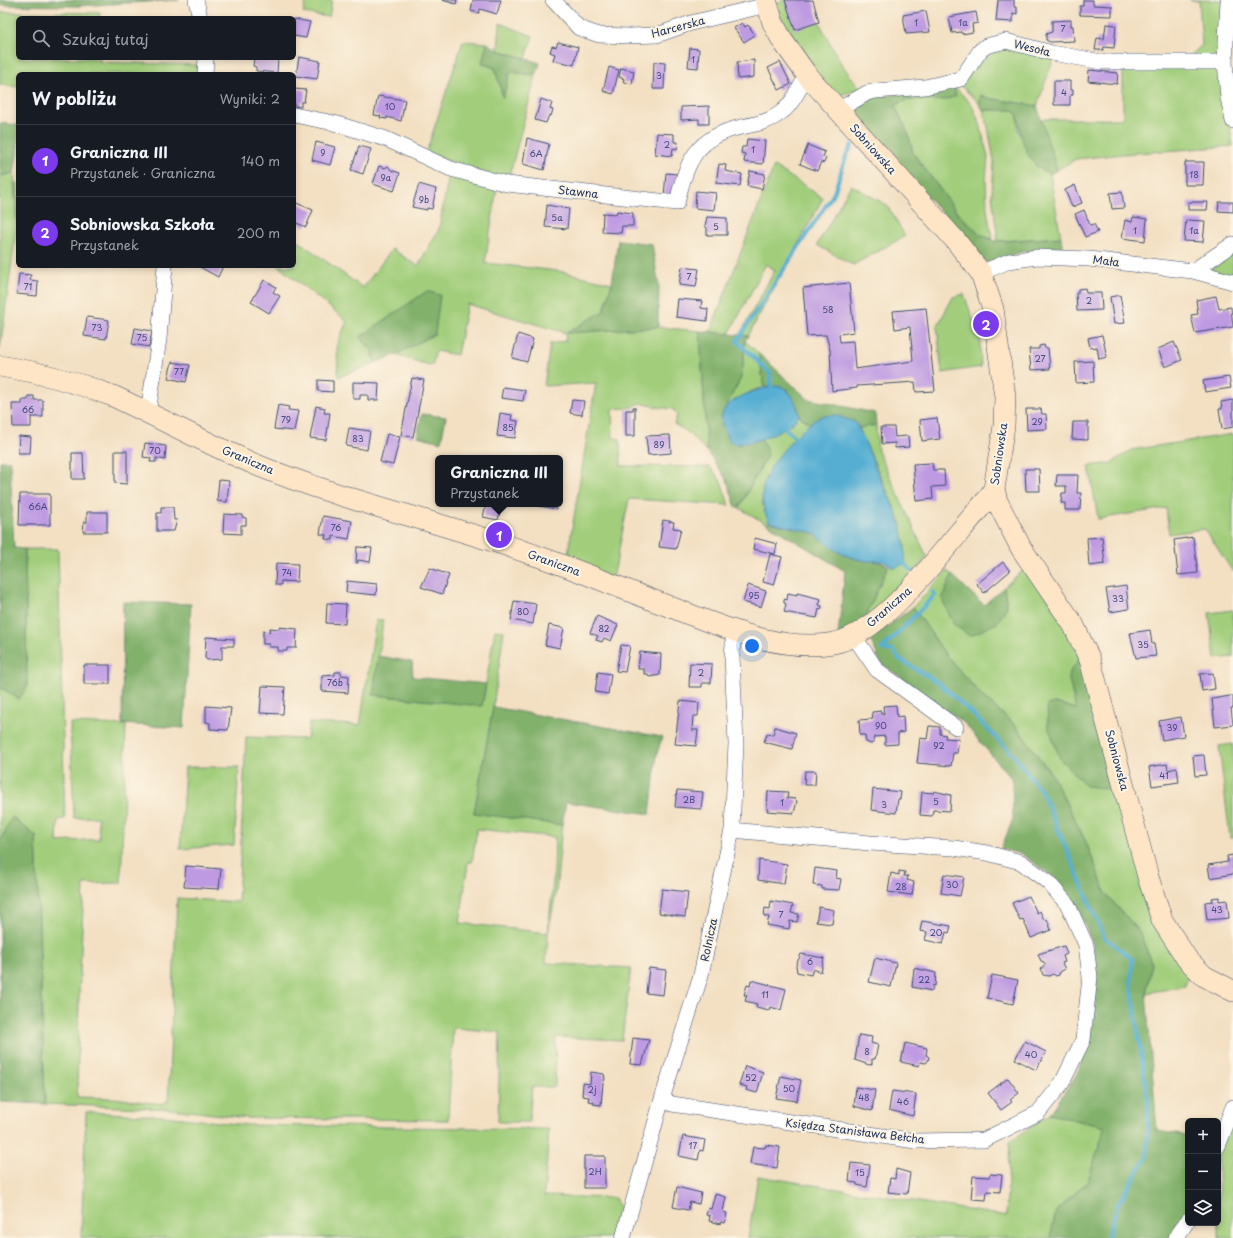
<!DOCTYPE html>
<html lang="pl">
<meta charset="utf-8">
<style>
:root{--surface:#171b24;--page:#20242c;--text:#f1f3f6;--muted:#9ea1a6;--line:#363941;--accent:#7c3aed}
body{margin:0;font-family:"Playpen Sans",sans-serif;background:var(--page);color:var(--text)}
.controls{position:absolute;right:12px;bottom:12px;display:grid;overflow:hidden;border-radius:6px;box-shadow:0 2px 6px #0003}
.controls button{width:36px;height:36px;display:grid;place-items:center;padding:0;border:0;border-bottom:1px solid var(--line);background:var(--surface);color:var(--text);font:20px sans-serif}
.you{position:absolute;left:752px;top:646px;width:14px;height:14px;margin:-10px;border:3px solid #fff;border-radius:50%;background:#1a73e8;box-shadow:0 0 0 6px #1a73e833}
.badge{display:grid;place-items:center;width:26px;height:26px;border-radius:50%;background:var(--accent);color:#fff;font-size:13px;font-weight:700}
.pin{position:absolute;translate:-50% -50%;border:2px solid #fff;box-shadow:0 1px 4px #0006}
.popup{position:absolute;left:435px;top:455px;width:128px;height:52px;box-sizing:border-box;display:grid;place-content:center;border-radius:6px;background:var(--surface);filter:drop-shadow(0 1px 3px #0005);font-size:13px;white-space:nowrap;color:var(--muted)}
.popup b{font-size:15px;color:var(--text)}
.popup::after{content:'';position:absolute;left:50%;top:100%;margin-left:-8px;border:8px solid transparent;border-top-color:var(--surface)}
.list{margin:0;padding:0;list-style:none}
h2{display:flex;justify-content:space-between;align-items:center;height:52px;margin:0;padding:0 16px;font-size:17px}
h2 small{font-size:13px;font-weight:400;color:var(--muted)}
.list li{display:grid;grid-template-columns:26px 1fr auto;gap:12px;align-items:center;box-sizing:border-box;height:72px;padding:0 16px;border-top:1px solid var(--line)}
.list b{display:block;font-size:15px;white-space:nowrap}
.list p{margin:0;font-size:13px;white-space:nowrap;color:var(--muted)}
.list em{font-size:13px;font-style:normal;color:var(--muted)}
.icon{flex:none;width:22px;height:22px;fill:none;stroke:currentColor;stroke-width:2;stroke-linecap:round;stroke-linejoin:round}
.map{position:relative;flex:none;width:1233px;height:1238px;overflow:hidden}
.search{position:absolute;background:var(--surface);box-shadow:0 2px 6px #0003;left:16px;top:16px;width:280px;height:44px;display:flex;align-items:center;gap:10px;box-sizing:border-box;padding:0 14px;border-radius:6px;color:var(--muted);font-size:15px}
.panel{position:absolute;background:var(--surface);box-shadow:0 2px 6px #0003;left:16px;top:72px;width:280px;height:196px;border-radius:6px}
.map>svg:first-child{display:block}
.green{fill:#a2ce7b;stroke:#5e7e6c;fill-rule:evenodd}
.forest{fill:#81b16b;stroke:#4e7064}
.water{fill:#56afd3;stroke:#386f98}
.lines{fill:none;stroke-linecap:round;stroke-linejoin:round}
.stream{stroke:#56afd3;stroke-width:4}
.building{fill:#be9ae2}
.street-casing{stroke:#3b4a6d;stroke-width:16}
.secondary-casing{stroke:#3b4a6d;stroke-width:22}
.street{stroke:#fff;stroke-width:15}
.secondary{stroke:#fde5c5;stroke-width:21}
.labels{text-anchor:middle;stroke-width:4;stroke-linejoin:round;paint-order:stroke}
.number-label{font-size:9px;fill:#444a7f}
.street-label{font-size:11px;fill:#1b2f5e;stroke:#fcf5e5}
</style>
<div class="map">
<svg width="1233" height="1238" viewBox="0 0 1233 1238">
<rect width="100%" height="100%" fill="#fcf5e5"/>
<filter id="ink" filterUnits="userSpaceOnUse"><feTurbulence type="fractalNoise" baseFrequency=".025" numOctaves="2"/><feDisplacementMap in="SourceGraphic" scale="8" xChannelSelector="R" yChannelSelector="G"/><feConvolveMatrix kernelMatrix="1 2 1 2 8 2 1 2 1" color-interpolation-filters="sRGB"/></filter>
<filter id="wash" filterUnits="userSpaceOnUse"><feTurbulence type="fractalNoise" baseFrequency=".012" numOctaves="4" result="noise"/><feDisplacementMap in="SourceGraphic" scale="16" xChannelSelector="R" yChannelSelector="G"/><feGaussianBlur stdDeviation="0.9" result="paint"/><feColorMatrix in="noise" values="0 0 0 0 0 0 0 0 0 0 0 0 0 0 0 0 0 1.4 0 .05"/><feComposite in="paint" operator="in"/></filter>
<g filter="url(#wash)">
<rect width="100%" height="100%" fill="#f3e0c3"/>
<!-- green -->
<path class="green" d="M306 0H332L329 17 303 13Z
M782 0H785L819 22 842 65 861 89 836 96 793 42 775 4Z
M1190 0H1225L1220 54 1213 57 1188 58 1202 45 1199 1Z
M0 12 100 13V18H18V58H100V62L200 65 203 74H18V87L0 85Z
M500 23 533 36 526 58 498 50Z
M463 41 487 43 482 63 495 68 503 97 510 72 536 75 508 181 426 153Z
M1006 45 1054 57 1037 106 988 98 981 95 979 103 960 85 982 56Z
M1220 65 1233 146 1123 154 1076 159 1057 170 1040 119H1123V66Z
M954 86 972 105 980 124 988 157 986 179 987 209 992 239 981 235 960 216 913 153 908 133 895 106 901 101 917 99Z
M983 110H1013L1018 116V129L1036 166 1050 174 1061 237 998 241 992 194 994 161 988 127Z
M774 166 823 198 748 336H739L775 270 766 264 729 334 710 332Z
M14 173 17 224 0 349V176Z
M449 173 497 188 485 263 558 271 612 283 604 311 567 333 658 327 700 331 707 451 686 431 674 424 677 415 673 409 656 407 641 403 629 408 612 409 613 438 620 439 621 466 710 467 721 481 729 505 629 499 613 579 567 559 596 383 544 386 550 344 565 341 566 333 467 304 457 355 436 351 432 366 395 355 435 334 360 337 372 350 375 363 338 377 337 345 347 321 278 266H294V238L363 288 392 249 418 266 439 229Z
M851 185 887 205 905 236 853 265 817 245Z
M1233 254V278L1210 269Z
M964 294 980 340 981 367 942 373 937 327 953 297Z
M745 341 759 354 764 387 752 391 725 407 742 376Z
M799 416 811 424 790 442 764 482 762 498 764 511 769 522 767 524 739 508 768 454 761 438 792 424Z
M876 425 878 451 927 557 899 589 864 620 888 566 895 568 905 556V546L900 520 859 428Z
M1233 434V572L1205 529 1169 534 1166 508 1098 519 1089 466 1111 463 1131 450Z
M25 549H58L65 819 58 820 57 842 99 839 98 817 74 818 70 723 126 725 121 883 84 884 79 997 77 1097 113 1098 162 1104 168 1101 177 898 238 902 246 737 307 739 309 723 360 725 376 620H383L374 695 482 706 495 630 504 631 493 707 474 813 562 825 556 892 548 933 546 963 631 968 622 1040 556 1037 555 1087H532L529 1122H498L500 1032 453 1028 448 1120 248 1118 170 1109 45 1104 36 836 0 841V687L19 699 27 687ZM477 829 555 837 554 872 548 933 460 923 468 862H472Z
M1027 567 1067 627 1080 658 1068 675 1076 709 1055 703 1118 790 1189 973 1185 986 1146 993 1152 964 1139 931 1106 894 1086 842 1052 775 1015 725 982 696 946 655 913 607 947 571 952 575 948 583 954 625 1007 607 1004 587Z
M1233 610V657L1215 659 1209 613Z
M1233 744V838H1230L1219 746Z
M185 767H239L234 845 180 849Z
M86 1112 164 1116 246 1125 549 1129 544 1196 615 1198 624 1217 618 1238H81Z
M1050 1114 1105 1127 1088 1181 1056 1211 1050 1238H748L758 1176 1006 1216 1010 1141Z
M1233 1116V1238H1219L1218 1155Z"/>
<!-- forest -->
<path class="forest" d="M0 0H179L77 6 0 5Z
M487 43 498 50 540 63 536 75 510 72 503 98 495 68 482 63Z
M954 86 956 96C952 97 948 100 944 100 927 102 909 95 895 106L908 133 913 153 960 216 981 235 995 241H1005L1061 237 1063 250 1025 251 986 263 854 113 872 98Z
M981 95 988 98 1037 106 1057 170 1050 174C1046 172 1040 170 1037 166 1025 156 1019 131 1018 116L1013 110H983L979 104Z
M0 123 18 125V148L14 173 0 176Z
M14 183H18V225L17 224Z
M618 240 652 244 659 287 658 327 566 333 604 311 612 283Z
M427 291 440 295 435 334 395 355 375 363 372 350 360 337Z
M700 331 748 336 745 341 742 376 721 416 722 426 738 445 761 438 768 453 739 508 736 507 727 480 707 451Z
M759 354 808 399 875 413 876 425 859 428 855 422 821 417 811 424 799 416 798 408 787 389 764 387Z
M422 414 446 417 441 442 417 436Z
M0 461H10L14 548 25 549 27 687 19 699 0 687Z
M769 522C781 525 805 528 814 533 831 542 834 553 856 559 867 562 880 559 888 566L864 620 838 635 845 571 767 524Z
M952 575 984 605 1004 587 1007 607 997 623 970 636 954 625 942 599Z
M123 602 191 604 184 728 122 724Z
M913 607 946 655 982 696 1015 725 1052 775 1086 842 1106 894 1139 931 1152 964 1146 993 1157 1131 1188 1136V1209L1169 1238H1050L1056 1211 1088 1181 1105 1127 1050 1114 1078 1072 1090 1035 1093 944 1078 909 1054 877 1022 854 1001 849 1013 819 1012 779 964 723 881 663 870 639Z
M378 656 412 662 413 677 486 684 482 706 373 695Z
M1080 658 1118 790 1086 786 1060 759 1048 726 1047 705 1055 703 1076 709 1068 675Z
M493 707 662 737 657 754 650 814 566 802 562 825 474 813Z
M12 817 36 836 45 1104 0 1102V841Z"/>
<!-- water -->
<path class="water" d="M780 386C792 391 797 403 799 416 787 430 748 449 730 442 726 435 720 425 722 416 725 397 764 387 780 386Z
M835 415 855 422C865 438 870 456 878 473 892 506 907 525 905 563L895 568 883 561H865L847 556 837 551 814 533 769 522C763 509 760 496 764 482 769 463 802 426 820 417 824 415 831 416 835 415Z"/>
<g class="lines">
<!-- stream -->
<path class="stream" d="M772 390 770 373 737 341 834 193 846 157 852 145
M781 424 798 440
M901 560 912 571
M933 592 935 595 882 649 894 651 899 659 939 683 976 717 1015 757 1042 792 1104 937 1132 959 1131 984 1148 1101 1147 1156 1118 1204 1107 1238"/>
</g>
<g id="blocks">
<!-- building -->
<path class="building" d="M442 0H457L456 4Z
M473 0H501L497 14 480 9 479 13 471 11Z
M785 0H813L819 22 795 30Z
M998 0H1014V7H1017V14L1013 13V22L996 21Z
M1083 0H1093V5L1112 6V16L1080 15V6H1083Z
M926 11 930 32 906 34 903 15Z
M976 12 978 23 972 24 973 32 962 34 961 32 952 33 949 17Z
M294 19 310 22 306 38 294 36Z
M1071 20V26H1073L1074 41 1050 42 1046 40V34L1052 32V21Z
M742 23 745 27 748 25 755 35 744 42 734 28Z
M1106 24 1116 25 1114 48 1104 47 1103 50H1095L1097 38 1104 39Z
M558 42 578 47 574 65 553 60 555 54 550 52 552 46 556 47Z
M690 48 699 49 698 68 688 67Z
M299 57 320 61 317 79 296 76Z
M254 58H278L277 73 256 71V67L253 66Z
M754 60V77L738 79 737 62Z
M654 62 665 63 664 89H653Z
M780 62 791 84 779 90 768 68Z
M609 67 619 70 613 94 603 91Z
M621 68 634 71 632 84 623 82 624 79 619 77Z
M1089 70 1118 73 1117 84 1088 81Z
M1054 81H1070V90H1073V95H1070V105H1054Z
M294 89 306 90 304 102H301V107L294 106Z
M378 96 405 100 401 121 387 117V119L380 118 381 116 374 115Z
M541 99 552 103 550 109 553 110 551 116 549 115 546 123 535 120Z
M709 106V124H699V119L681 120V107Z
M657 133 674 134V142H678L677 149 673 148 672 156 655 154Z
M527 138 549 144 544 170 523 164Z
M747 139 765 141 763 164 744 162 745 154 741 153 742 147H746Z
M316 142 335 147 330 165 312 160Z
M808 145 825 152 823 157 826 158 824 163 821 162 817 171 800 164Z
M359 146 371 149 363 174 351 170Z
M1185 162H1204L1203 185H1185Z
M719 164 726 165 725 171 742 174 740 186 716 183Z
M379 166 385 168 388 166 391 170 400 173 394 191 373 184Z
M750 171 765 174 762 189 747 186Z
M666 173 677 174 674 198 664 197Z
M419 184 436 189 432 209 427 208V210L412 207Z
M1075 185 1082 203 1072 207 1065 190Z
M696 191 716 193 714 210 695 208Z
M1122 192 1124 208 1112 209 1110 193Z
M294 202 313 210 306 227 294 222Z
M1188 202H1208L1207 210H1188Z
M1219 202H1233V212L1218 211Z
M547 205 569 209 567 229 545 227Z
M1084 210 1090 225 1094 224 1098 232 1085 237 1075 214Z
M617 211 633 213V226H622L621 233 602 232 603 213 616 214Z
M707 217 727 218V235H707V228L705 226Z
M1133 217 1147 219 1145 241 1122 238 1125 220 1132 222Z
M1186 220 1205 221 1203 242 1184 241Z
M198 266H223L218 277Z
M682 267 699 269 696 287 679 285Z
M19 274 31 275 30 280 38 281 37 296 17 294Z
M264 280 276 287 273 292 280 296 269 313 251 302Z
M849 283 854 332 839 334 840 342 853 341 855 369 913 361 910 327 895 329 893 311 926 308 935 391 916 392 915 382 857 386V388L832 391 830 350 826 335 807 336 803 288Z
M1085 288 1086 293H1101L1102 310 1077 311 1076 293H1078V289Z
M1120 295 1125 323 1114 324 1110 297Z
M1216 296 1219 309 1231 307 1233 327 1195 333 1191 315 1198 314 1196 300Z
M678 299 702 301 701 308 708 309 707 321 676 317Z
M87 317 109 320 106 339 84 336Z
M135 328 152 331 149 347 132 344Z
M518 334 533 339 527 362 512 358Z
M1102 335 1107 357 1099 359 1097 347 1090 348 1088 338Z
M1174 342 1182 360 1165 367 1158 349Z
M1044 345 1045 348H1048L1050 369 1031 370 1029 349H1039V346Z
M1093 361 1094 382 1076 383 1075 362Z
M172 362 190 365 186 382 168 378Z
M1229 377 1231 388 1205 392 1203 381Z
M412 378 424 380 413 437 401 435Z
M318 380 333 381V392L318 391Z
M353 382 379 383 378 400H368V395H360V399H353Z
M503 387 525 390 523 401 501 398Z
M28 396H34V400H43V417H31V427H13L12 404H22V400H28Z
M572 400 584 401 582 415 570 413Z
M1233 400V427L1222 429 1219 409H1222L1221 402Z
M278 405 289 407 288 410 298 411 294 431 274 429Z
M316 406 325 408 324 413H330L326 440 310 438Z
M633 407H635V436H626V410H633Z
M1026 409H1041L1042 414H1046L1047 429 1027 430Z
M500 413 512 415 511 420 518 421 515 438 497 436Z
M937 418 940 439 922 441 920 420Z
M1073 422H1088V440L1072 439Z
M881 427H894L895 437 908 436 909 447 895 448V443L882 444Z
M349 428 370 431 367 450 346 446Z
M387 434 400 437 393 465 380 462Z
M670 435 671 453 648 455 646 436Z
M19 436 31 437 30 453H18Z
M145 443 166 446 165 460 156 458V462H150L151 458 143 457Z
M115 451H127V484L115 483Z
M72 453H83L84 479H72Z
M932 463 933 470H944L945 486 932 487 933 499 916 501 913 464Z
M1025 469H1039L1040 491H1026Z
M1057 475H1078L1077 493H1081L1080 510H1065V503H1061L1062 493H1066V486H1056Z
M219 480 229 481 227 502 217 501Z
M20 494H50V525H19Z
M486 504H502L498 520 483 517Z
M538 504H558L557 509 538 506Z
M161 507H173L174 520H177L174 531H157V513H161Z
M87 512H107V532H83L84 522H87Z
M224 514 242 515V517L246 518V525H241V534L223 533Z
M323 516 352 521 349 539 333 536V540L325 539 326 535 320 534Z
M663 520 674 522 673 528 681 529 676 549 659 547Z
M1102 537 1105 564 1089 566 1087 538Z
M1193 537 1198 573 1178 575 1174 540Z
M755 538 777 544 775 554 753 549Z
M357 547 372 548 370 562 358 560V563H356Z
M770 554 782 557 774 585 763 582Z
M1003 562 1010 571 984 593 977 584Z
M276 563 298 564 297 582 281 581V585H275Z
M430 568 449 575 442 594 421 587Z
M347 581 377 584 376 595 346 592Z
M748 585 766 591 761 607 743 602Z
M1126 586 1129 609 1110 612 1106 589Z
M788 593 797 595V593L821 599 819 605 822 606 821 610 819 609 817 618 784 612 786 604 784 603V599L787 600Z
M514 601 536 604 533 624 511 620Z
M327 603 346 604 345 624 326 623Z
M597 616 618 625 611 641 604 638 602 642 596 640 598 636 590 633Z
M549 625 564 628 560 648 545 645Z
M279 627 297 629 296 648H287V651H278V647H269V644H263V631L269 632 270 628 279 629Z
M1150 630 1152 644H1154L1156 656 1136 658 1130 633Z
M206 637 234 639V646H222V659L207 660 205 658Z
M621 645 630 646 625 672 616 671Z
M640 652 661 654 660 675 649 677 648 674H644V669H638Z
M690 663 712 664 711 683H702V687H689Z
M84 665H110V684H84Z
M335 672H341V675L349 676 348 693 322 691V676L335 675Z
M598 672 611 674 608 694 595 692Z
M1213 673 1215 689 1202 691 1200 674Z
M262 686 285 687 283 714 260 713Z
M1230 696H1233V708H1231L1233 725 1215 727 1212 699Z
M680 701 699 703 698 716H693L692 730H698L696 746 675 744Z
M896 705 897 717 903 716 904 732 898 733V744L885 745V736L875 737 874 742 871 744 866 742 865 735H860L859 720 873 719 872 712 881 711V714H884L883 706Z
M206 706 231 708 228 730 210 729V723L206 722Z
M1181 717 1184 736 1162 740 1159 721Z
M929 726 940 727V734L946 735 945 738 959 739 957 753H953L951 766 917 763 920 738 927 739Z
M775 727 796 733 792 749 764 742 767 734 773 735Z
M1204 755 1206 775 1195 776 1193 756Z
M1167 764 1168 770 1177 768 1179 782 1152 786 1149 767Z
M805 771H816L815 785H804Z
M873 789 901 792 900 799H898L896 813 871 810Z
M677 790 703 792 701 809 675 807Z
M768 791 788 792 787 798 795 799 797 801 794 813 767 811Z
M934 791 951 795 950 811 933 810 932 816 920 815 922 792 934 793Z
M1233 855V874L1210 878 1208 865 1228 862 1227 856Z
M759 860 787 864 784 884 758 880Z
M186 866 221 869 219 889 184 887Z
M815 868 837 871 836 878 841 879 839 890 822 889V886L813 885Z
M899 871 905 872 904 876H908L907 880 914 882 912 895 888 892 891 873 899 875Z
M944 874 964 877 960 896 941 893Z
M662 889 688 892 685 917 659 913Z
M1029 896 1037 913 1040 911 1044 920 1047 919 1051 930 1031 938 1023 919 1020 920 1012 903Z
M1219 897V901L1227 900 1229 918 1207 920 1205 902 1213 901 1212 898Z
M771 901 793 905 791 913 799 914 797 922 790 921 789 929 767 925 769 917 764 916 765 908 770 909Z
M819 907 834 910 832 924 816 922Z
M922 921 951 926 949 933 946 932 943 944 925 940 927 932 920 931Z
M1064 946 1067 954 1063 956 1065 962 1062 963 1065 969 1060 972 1059 975 1056 976 1053 974 1049 976 1043 975 1041 969 1045 964 1044 962 1041 961 1038 954Z
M801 954 824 958 821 972 813 969 811 975 797 972 796 965Z
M875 958 896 963 891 987 869 982Z
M649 968 666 970 663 995 646 993Z
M914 968 936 973 935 986 933 985 932 991 912 987Z
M992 975 1018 980 1013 1004 987 998Z
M751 980 786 989 781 1010 770 1007 769 1010 756 1007 757 1004 745 1001 747 995H744L747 985 750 986Z
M859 1035 872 1037 871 1043 878 1045 875 1059H872V1064L869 1065 855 1060Z
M633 1038 649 1040 642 1065 630 1064Z
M1025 1041 1046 1052 1036 1070 1015 1059Z
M905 1043 927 1048 926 1055 929 1057 928 1061 926 1063 920 1062 919 1066 901 1062Z
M745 1066 763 1072 757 1093 746 1090 747 1087 739 1085Z
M591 1072 604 1074 605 1079 603 1083 601 1105 593 1104 594 1102 588 1101 589 1097 582 1096 583 1083 590 1084Z
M781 1076 801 1080 797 1101 776 1098Z
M1008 1078 1019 1093 1010 1100 1012 1102 1001 1110 988 1093Z
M856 1087 875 1090 872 1111 854 1106Z
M892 1091 916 1094 913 1116 889 1110Z
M683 1136 705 1140 703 1151 700 1150 698 1160 679 1156Z
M766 1145 780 1147 777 1168 750 1164 753 1147 765 1148Z
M584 1156H605V1188H584Z
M851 1163 870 1165 867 1187 857 1185V1183L849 1182Z
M896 1169 910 1173 907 1194 888 1192 890 1178 895 1179Z
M990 1174 1002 1175 1000 1192 987 1191 986 1200 971 1199 973 1176 989 1177Z
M677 1187 701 1193 699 1204 690 1202 688 1210 673 1207Z
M715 1194 726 1197 723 1212 727 1213 725 1223 721 1222 720 1224 709 1221 710 1216 706 1215 708 1208 711 1209Z"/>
</g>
</g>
<g filter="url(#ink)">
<use href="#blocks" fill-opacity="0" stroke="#3b4a6d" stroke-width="1"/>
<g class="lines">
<defs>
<path id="street" d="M196 0 200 18
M553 0 579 28 599 35 629 36 657 35 691 23 767 5
M1228 0 1225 62 1228 98 1233 121
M205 74 206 58
M838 110 867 93 876 91 925 87 961 79 980 51 986 46 1006 41 1052 53 1102 62H1225
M294 115 334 123 386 139 451 169 507 184 677 203C686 162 696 137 741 127 757 124 770 122 783 111 792 105 801 85 807 75
M1193 271 1233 244
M981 273 1009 261 1037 257 1089 259 1193 271 1233 282
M148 413 159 339 165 266
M853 635 877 670 956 727
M662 1099 672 1104 915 1141 984 1140 1038 1113 1062 1083 1083 1040 1090 977 1086 945 1068 905 1048 882 1021 862 987 853 954 848 870 843 732 830
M1218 1146 1233 1107
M623 1238 662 1099 701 975 732 830 736 744 732 656 734 632
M1176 1238 1188 1220"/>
<path id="secondary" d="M766 0 773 23 782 40 807 75 956 241 981 273 993 309 1005 397 1004 426 994 489 997 501 1021 548 1073 624 1090 660 1148 877 1162 920 1187 959 1204 976 1233 991
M0 366C39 372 76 382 113 396 162 419 209 445 259 466 350 503 447 523 540 557 583 572 625 590 668 606 718 625 779 653 834 643 886 633 950 540 986 501L994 489"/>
</defs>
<!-- street casing -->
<use href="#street" class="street-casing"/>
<!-- secondary casing -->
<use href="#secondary" class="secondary-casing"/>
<!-- street -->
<use href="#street" class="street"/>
<!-- secondary -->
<use href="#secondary" class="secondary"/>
</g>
</g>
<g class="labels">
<!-- number labels -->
<g class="number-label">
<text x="916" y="26">1</text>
<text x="963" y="26">1a</text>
<text x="1063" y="32">7</text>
<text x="693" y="63">1</text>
<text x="659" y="79">3</text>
<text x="1064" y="96">4</text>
<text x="390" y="110">10</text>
<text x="667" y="148">2</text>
<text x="753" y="153">1</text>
<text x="323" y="156">9</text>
<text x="536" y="157">6A</text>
<text x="1194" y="178">18</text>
<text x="386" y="181">9a</text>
<text x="424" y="203">9b</text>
<text x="557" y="221">5a</text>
<text x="716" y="230">5</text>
<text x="1135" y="234">1</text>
<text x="1194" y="234">1a</text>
<text x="689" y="280">7</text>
<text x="28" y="290">71</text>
<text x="1089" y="304">2</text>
<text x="828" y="313">58</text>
<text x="97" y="331">73</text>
<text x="142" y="341">75</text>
<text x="1040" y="362">27</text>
<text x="179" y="375">77</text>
<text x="28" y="413">66</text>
<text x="286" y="423">79</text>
<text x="1037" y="425">29</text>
<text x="508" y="431">85</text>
<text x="358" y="442">83</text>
<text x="659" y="448">89</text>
<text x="155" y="454">70</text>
<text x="38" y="510">66A</text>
<text x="336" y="531">76</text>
<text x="287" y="576">74</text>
<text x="754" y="599">95</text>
<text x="1118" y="602">33</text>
<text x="523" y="615">80</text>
<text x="604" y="632">82</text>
<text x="1143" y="648">35</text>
<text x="701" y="676">2</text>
<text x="335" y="686">76b</text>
<text x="881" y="729">90</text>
<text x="1172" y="731">39</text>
<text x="939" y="749">92</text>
<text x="1164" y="779">41</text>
<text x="689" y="803">2B</text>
<text x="936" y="805">5</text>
<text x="782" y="806">1</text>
<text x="884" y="808">3</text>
<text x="952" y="888">30</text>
<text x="901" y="890">28</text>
<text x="1217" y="913">43</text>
<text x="781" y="918">7</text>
<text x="936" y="936">20</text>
<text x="810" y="965">6</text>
<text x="924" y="983">22</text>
<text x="765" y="998">11</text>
<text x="867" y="1055">8</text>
<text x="1031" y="1058">40</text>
<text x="751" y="1081">52</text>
<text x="789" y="1092">50</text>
<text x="592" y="1093">2j</text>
<text x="864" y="1101">48</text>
<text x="903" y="1105">46</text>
<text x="693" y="1149">17</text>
<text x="595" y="1175">2H</text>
<text x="860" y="1176">15</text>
</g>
<!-- street labels -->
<g class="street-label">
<text transform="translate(678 27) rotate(-15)" y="4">Harcerska</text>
<text transform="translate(1032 48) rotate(14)" y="4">Wesoła</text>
<text transform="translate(873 149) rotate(48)" y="4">Sobniowska</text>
<text transform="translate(578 192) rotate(6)" y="4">Stawna</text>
<text transform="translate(1106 261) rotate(7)" y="4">Mała</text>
<text transform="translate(999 454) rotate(-82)" y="4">Sobniowska</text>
<text transform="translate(248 460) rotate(23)" y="4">Graniczna</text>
<text transform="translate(554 563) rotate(20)" y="4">Graniczna</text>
<text transform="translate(889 607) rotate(-41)" y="4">Graniczna</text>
<text transform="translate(1117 760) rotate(75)" y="4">Sobniowska</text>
<text transform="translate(709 940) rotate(-78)" y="4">Rolnicza</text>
<text transform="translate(855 1131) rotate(7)" y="4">Księdza Stanisława Bełcha</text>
</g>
</g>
</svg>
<div class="controls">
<button>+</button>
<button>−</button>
<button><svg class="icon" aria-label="layers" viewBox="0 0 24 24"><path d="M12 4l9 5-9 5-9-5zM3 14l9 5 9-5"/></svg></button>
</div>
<div class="you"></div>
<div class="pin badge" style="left:499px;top:535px">1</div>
<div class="popup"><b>Graniczna III</b>Przystanek</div>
<div class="pin badge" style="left:986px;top:324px">2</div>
<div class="search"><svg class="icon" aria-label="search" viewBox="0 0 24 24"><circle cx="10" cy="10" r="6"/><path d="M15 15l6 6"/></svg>Szukaj tutaj</div>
<section class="panel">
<h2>W pobliżu<small>Wyniki: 2</small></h2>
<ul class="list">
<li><span class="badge">1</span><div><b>Graniczna III</b><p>Przystanek · Graniczna</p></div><em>140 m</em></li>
<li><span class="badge">2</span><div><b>Sobniowska Szkoła</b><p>Przystanek</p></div><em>200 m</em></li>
</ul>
</section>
</div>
